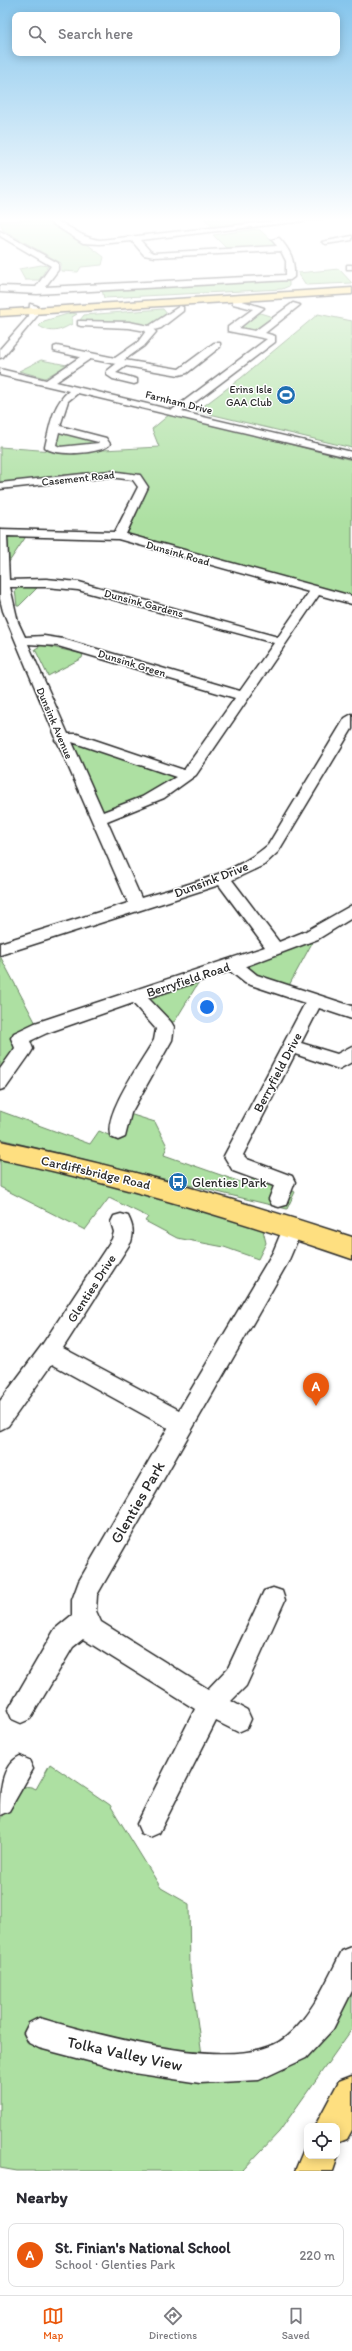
<!DOCTYPE html>
<meta charset="utf-8">
<style>
:root{--surface:#fff;--page:#f7f7f7;--text:#2b2b33;--muted:#7c7c81;--line:#e1e1e2;--accent:#ea580c}
body{margin:0;font-family:Itim,sans-serif;background:var(--page);color:var(--text)}
.controls{position:absolute;right:12px;bottom:12px;display:grid;overflow:hidden;border-radius:8px;box-shadow:0 2px 10px #0003}
.controls button{width:36px;height:36px;display:grid;place-items:center;padding:0;border:0;border-bottom:1px solid var(--line);background:var(--surface);color:var(--text);font:20px sans-serif}
.you{position:absolute;left:207px;top:1007px;width:14px;height:14px;margin:-10px;border:3px solid #fff;border-radius:50%;background:#1a73e8;box-shadow:0 0 0 6px #1a73e833}
.badge{display:grid;place-items:center;width:26px;height:26px;border-radius:50%;background:var(--accent);color:#fff;font-size:13px;font-weight:700}
.pin{position:absolute;translate:-50% -33px;filter:drop-shadow(0 1px 2px #0008)}
.pin::after{content:'';position:absolute;top:21px;width:14px;height:12px;background:inherit;clip-path:polygon(0 0,100% 0,50% 100%)}
.list{margin:0;padding:0;list-style:none}
h2{display:flex;justify-content:space-between;align-items:center;height:52px;margin:0;padding:0 16px;font-size:17px}
h2 small{font-size:13px;font-weight:400;color:var(--muted)}
.list li{display:grid;grid-template-columns:26px 1fr auto;gap:12px;align-items:center;box-sizing:border-box;height:64px;margin:0 8px 8px;padding:0 8px;border:1px solid var(--line);border-radius:8px}
.list b{display:block;font-size:15px;white-space:nowrap}
.list p{margin:0;font-size:13px;white-space:nowrap;color:var(--muted)}
.list em{font-size:13px;font-style:normal;color:var(--muted)}
.icon{flex:none;width:22px;height:22px;fill:none;stroke:currentColor;stroke-width:2;stroke-linecap:round;stroke-linejoin:round}
.map{position:relative;flex:none;width:352px;height:2171px;overflow:hidden}
.search{position:absolute;background:var(--surface);box-shadow:0 2px 10px #0003;left:12px;right:12px;top:12px;height:44px;display:flex;align-items:center;gap:10px;box-sizing:border-box;padding:0 14px;border-radius:8px;color:var(--muted);font-size:15px}
.sheet{height:124px;background:var(--surface)}
nav{display:flex;justify-content:space-around;align-items:center;box-sizing:border-box;height:56px;border-top:1px solid var(--line);background:var(--surface);font-size:11px;color:var(--muted)}
nav a{display:grid;justify-items:center;gap:2px}
nav .on{color:var(--accent)}
.map>svg:first-child{display:block}
.green{fill:#ade0a2;stroke:#6c8666}
.lines{fill:none;stroke-linecap:round;stroke-linejoin:round}
.minor-casing{stroke:#2b2b2b;stroke-width:3}
.major-casing{stroke:#2b2b2b;stroke-width:3}
.minor{fill:#fff;fill-rule:evenodd}
.major{fill:#fedf80;fill-rule:evenodd}
.labels{text-anchor:middle;stroke-width:3;stroke-linejoin:round;paint-order:stroke}
.far-poi-label{font-size:11px;fill:#2b2b2b;stroke:#fff;text-anchor:end}
.far-street-label{font-size:11px;fill:#2b2b2b;stroke:#fff}
.street-label{font-size:13px;fill:#2b2b2b;stroke:#fff}
.poi-label{font-size:13px;fill:#2b2b2b;stroke:#fff;text-anchor:start}
.near-street-label{font-size:16px;fill:#2b2b2b;stroke:#fff}
</style>
<div class="map">
<svg width="352" height="2171" viewBox="0 0 352 2171">
<rect width="100%" height="100%" fill="#fff"/>
<filter id="ink" filterUnits="userSpaceOnUse"><feTurbulence type="fractalNoise" baseFrequency=".025" numOctaves="2"/><feDisplacementMap in="SourceGraphic" scale="8" xChannelSelector="R" yChannelSelector="G"/><feConvolveMatrix kernelMatrix="1 2 1 2 8 2 1 2 1" color-interpolation-filters="sRGB"/></filter>
<g filter="url(#ink)">
<!-- green -->
<path class="green" d="M41 219 87 244 104 257 102 265 81 267 78 272 61 271V263L3 230 0 221Z
M204 219H251L255 223 214 228Z
M257 229 260 230 276 245 274 247 226 248 213 235Z
M41 265 48 266 39 280H25L19 269Z
M339 269 352 283 306 285 298 273Z
M278 278 289 282V286L282 289 104 298 102 290Z
M163 309 167 314 149 326 80 320 84 315Z
M71 313 77 314 72 317V324C59 331 52 334 39 326L44 321Z
M260 313 273 317 253 331 237 327 255 314Z
M318 314 352 321V448L197 411 241 378Z
M41 360 67 365 45 378 19 371Z
M170 414 352 460V596L127 535 147 487C145 482 143 478 138 476 111 466 32 480 0 484V447L65 452 159 447 152 429Z
M62 431 99 442 93 446 59 447 56 445 57 434Z
M1 532H29L3 571Z
M22 586 37 588 19 606H17L15 590Z
M42 645 83 654 82 658 48 676 35 649Z
M61 735 187 776 99 819Z
M318 932 286 991 233 965Z
M0 956 40 1031 0 1088Z
M203 975 175 1021 165 1026 138 997Z
M0 1111 90 1144 99 1131 118 1139 123 1112 155 1122 167 1146 164 1155 249 1185 256 1172 295 1192 287 1209 0 1139Z
M0 1157 27 1162 262 1226 266 1243 258 1259 224 1247 177 1238 145 1221 148 1217 109 1198 85 1230 0 1187Z
M50 1764 110 1805 161 1888 189 1904 190 1969 204 2069 259 2066 352 1980V2029L279 2132 242 2171H17L0 2168V1820C7 1807 17 1778 36 1789Z"/>
<g class="lines">
<defs>
<path id="minor" d="M45 219C66 219 77 238 100 240L293 219H321L140 240 150 251 154 253 277 246 272 240 279 238C290 250 295 260 294 277L290 280 37 294 0 292V286L36 287 51 266 0 236V231L58 263V270L45 287 286 275V261L281 251 154 257 144 255 132 241 100 244 83 243Z
M352 236V240L326 244 322 242Z
M347 265H352V269H347Z
M236 299 264 308 239 328 255 331 293 303 300 305 265 333 275 336V342L182 412 352 452V458L78 393 68 401 60 426 106 438 110 444C103 454 53 457 45 447 50 427 52 405 69 391L0 375V369L46 380 80 357 54 351V347L57 346 115 358 138 342 146 331 129 328 81 326 78 325V321L129 322 149 326 180 306 183 307V311L161 328 154 330 156 332 144 346 124 360 179 369 214 343H220V347L187 373 179 375 126 366 116 373 137 379V383L134 384 113 379 107 375V371L116 364 90 359 56 382 172 410 267 339 228 331V327L253 309 233 304 232 302ZM59 432 98 442 99 443 60 447 56 445Z
M30 304 37 306V316L3 357 0 358V349L29 316Z
M110 471 140 475 148 487 126 534 352 596V604L319 595 196 775 164 798 107 821 141 898C184 885 234 875 268 845L345 718 352 714V729L278 852 264 865 232 880 279 942 306 931 352 905V918L318 939 246 966 257 975 352 1006V1019L319 1008 301 1043 337 1054 352 1046V1062L339 1069 295 1054 243 1155 247 1159 292 1176 295 1182 286 1205 279 1207 272 1205 269 1199 274 1186 233 1171 224 1156 305 1003 245 983 230 971 148 998 171 1022 174 1027 172 1040 131 1113 125 1137 118 1140 111 1137C101 1117 143 1059 154 1040L156 1029 133 1003 47 1033 30 1041 33 1049 30 1054 6 1088 0 1090V1069L15 1048 11 1038 14 1033 35 1023 265 947 219 885 0 955V943L128 903 58 743 55 740 56 738 3 611 0 599V529L115 532 138 487 133 480 110 477 0 489V483ZM7 536 118 539 309 592 278 637 79 582 46 579 9 580ZM10 587H46L78 590 274 643 240 691 63 639 44 636 25 637 18 622ZM28 644 58 646 235 698 184 770 77 734H68ZM72 742 176 777 142 797 103 812Z
M121 1214 128 1216C133 1226 134 1232 131 1242L63 1348 179 1410 273 1252 286 1221 293 1219 300 1221 303 1227 288 1262 97 1595 96 1611 101 1622 208 1689 228 1668 264 1591 273 1588 282 1591 285 1600 246 1686 231 1701 247 1710 251 1719 247 1728 238 1732 216 1721 159 1833 150 1837 141 1833 137 1824 195 1709 83 1639 73 1647 30 1719 21 1723 12 1719 8 1710 55 1629 72 1615V1600L79 1581 168 1428 52 1364 8 1426 0 1430V1401L42 1345 112 1239 114 1232 111 1222 114 1216Z
M20 1756 29 1760 33 1769 9 1811 0 1815C0 1793 0 1766 20 1756Z
M352 1947V1991L333 2029 306 2058 259 2080 200 2083 134 2073 39 2048 29 2043 24 2033 29 2023 39 2018C94 2033 239 2077 286 2037 313 2014 326 1982 342 1951Z"/>
<path id="major" d="M352 288V294L0 316V310Z
M0 1141C119 1166 236 1199 352 1237V1259C236 1219 120 1185 0 1159Z
M352 2076V2130L347 2139 337 2143V2126H315L339 2081Z
M307 2142V2156H337V2154L338 2156 333 2171H295Z"/>
</defs>
<!-- minor casing -->
<use href="#minor" class="minor-casing"/>
<!-- major casing -->
<use href="#major" class="major-casing"/>
<!-- minor -->
<use href="#minor" class="minor"/>
<!-- major -->
<use href="#major" class="major"/>
</g>
</g>
<!-- sky -->
<linearGradient id="sky" x2="0" y2="1"><stop stop-color="#85c5ec"/><stop offset="0.42" stop-color="#fff"/><stop offset="1" stop-color="#fff" stop-opacity="0"/></linearGradient>
<rect width="352" height="523" fill="url(#sky)"/>
<!-- icons -->
<defs>
<symbol id="stadium-disc" viewBox="-11 -11 22 22"><circle r="9.5" fill="#1f6fb2" stroke="#fff"/><path d="M0-5a6.5 5 0 1 0 0 10a6.5 5 0 1 0 0-10ZM-3.5-1.8h7v3.6h-7Z" fill="#fff"/></symbol>
<symbol id="bus-disc" viewBox="-11 -11 22 22"><circle r="9.5" fill="#1f6fb2" stroke="#fff"/><path d="M-5-6H5V4H4V6H2V4H-2V6H-4V4H-5ZM-3.5-4V0h7V-4ZM-3.5 1.2v1.5H-2V1.2ZM2 1.2v1.5H3.5V1.2Z" fill="#fff"/></symbol>
</defs>
<g fill-rule="evenodd">
<use href="#stadium-disc" x="275" y="384" width="22" height="22"/>
<use href="#bus-disc" x="167" y="1171" width="22" height="22"/>
</g>
<g class="labels">
<!-- far-poi labels -->
<g class="far-poi-label">
<text x="272" y="393">Erins Isle<tspan x="272" dy="13">GAA Club</tspan></text>
</g>
<!-- far-street labels -->
<g class="far-street-label">
<text transform="translate(179 402) rotate(14)" y="4">Farnham Drive</text>
<text transform="translate(78 478) rotate(-6)" y="4">Casement Road</text>
<text transform="translate(178 553) rotate(16)" y="4">Dunsink Road</text>
<text transform="translate(144 603) rotate(15)" y="4">Dunsink Gardens</text>
<text transform="translate(132 663) rotate(17)" y="4">Dunsink Green</text>
<text transform="translate(55 723) rotate(67)" y="4">Dunsink Avenue</text>
</g>
<!-- street labels -->
<g class="street-label">
<text transform="translate(211 879) rotate(-21)" y="5">Dunsink Drive</text>
<text transform="translate(188 979) rotate(-18)" y="5">Berryfield Road</text>
<text transform="translate(277 1072) rotate(-62)" y="5">Berryfield Drive</text>
<text transform="translate(96 1172) rotate(13)" y="5">Cardiffsbridge Road</text>
<text transform="translate(91 1288) rotate(-57)" y="5">Glenties Drive</text>
</g>
<!-- poi labels -->
<g class="poi-label">
<text x="192" y="1187">Glenties Park</text>
</g>
<!-- near-street labels -->
<g class="near-street-label">
<text transform="translate(137 1502) rotate(-60)" y="6">Glenties Park</text>
<text transform="translate(125 2053) rotate(12)" y="6">Tolka Valley View</text>
</g>
</g>
</svg>
<div class="controls">
<button><svg class="icon" aria-label="locate" viewBox="0 0 24 24"><circle cx="12" cy="12" r="6"/><path d="M12 2v4M12 18v4M2 12h4M18 12h4"/></svg></button>
</div>
<div class="you"></div>
<div class="pin badge" style="left:316px;top:1406px">A</div>
<div class="search"><svg class="icon" aria-label="search" viewBox="0 0 24 24"><circle cx="10" cy="10" r="6"/><path d="M15 15l6 6"/></svg>Search here</div>
</div>
<section class="sheet">
<h2>Nearby<small></small></h2>
<ul class="list">
<li><span class="badge">A</span><div><b>St. Finian's National School</b><p>School · Glenties Park</p></div><em>220 m</em></li>
</ul>
</section>
<nav>
<a class="on"><svg class="icon" aria-label="map" viewBox="0 0 24 24"><path d="M3 6l6-2 6 2 6-2v14l-6 2-6-2-6 2zM9 4v14M15 6v14"/></svg>Map</a>
<a><svg class="icon" aria-label="directions" viewBox="0 0 24 24"><path d="M12 3l9 9-9 9-9-9zM9 14v-3h6M13 9l2 2-2 2"/></svg>Directions</a>
<a><svg class="icon" aria-label="saved" viewBox="0 0 24 24"><path d="M7 4h10v16l-5-4-5 4z"/></svg>Saved</a>
</nav>
